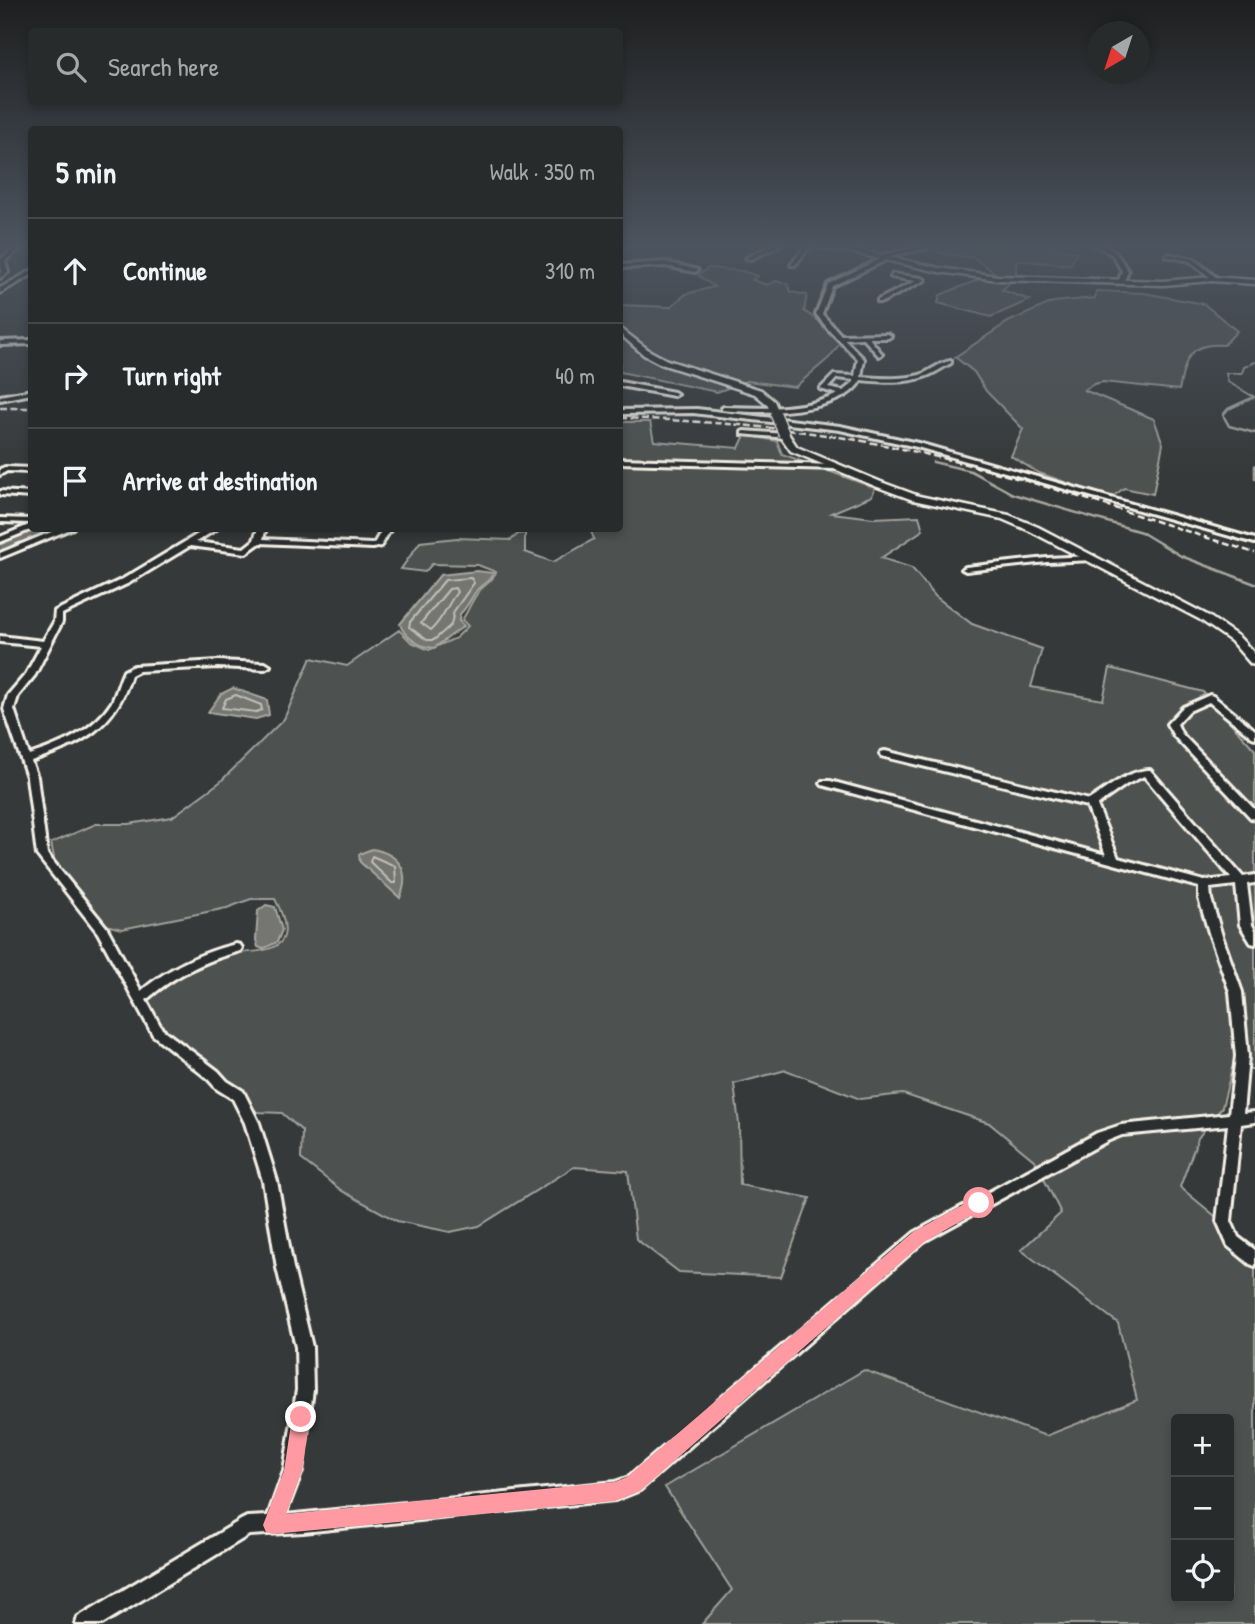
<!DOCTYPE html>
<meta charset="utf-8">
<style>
:root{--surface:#282b2b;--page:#343737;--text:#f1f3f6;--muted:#a5a7a9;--line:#444747}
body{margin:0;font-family:"Patrick Hand",sans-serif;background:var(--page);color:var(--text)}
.controls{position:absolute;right:21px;bottom:21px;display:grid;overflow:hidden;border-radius:7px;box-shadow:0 4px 10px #0003}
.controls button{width:63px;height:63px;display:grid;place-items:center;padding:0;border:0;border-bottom:2px solid var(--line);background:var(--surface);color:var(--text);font:35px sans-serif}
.compass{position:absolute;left:1087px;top:21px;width:63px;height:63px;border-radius:50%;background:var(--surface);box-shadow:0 4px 10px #0003;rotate:219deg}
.stop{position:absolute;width:21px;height:21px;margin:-16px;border:5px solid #ff9aa2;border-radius:50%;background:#fff}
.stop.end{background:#ff9aa2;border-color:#fff;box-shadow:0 2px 7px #0008}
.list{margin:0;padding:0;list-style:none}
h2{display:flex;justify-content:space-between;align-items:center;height:91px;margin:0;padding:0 28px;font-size:30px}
h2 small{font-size:23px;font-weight:400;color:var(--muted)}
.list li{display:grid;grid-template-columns:46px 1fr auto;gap:21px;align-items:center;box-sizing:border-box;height:105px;padding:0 28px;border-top:2px solid var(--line)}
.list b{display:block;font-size:26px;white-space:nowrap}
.list em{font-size:23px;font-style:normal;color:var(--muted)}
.icon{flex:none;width:38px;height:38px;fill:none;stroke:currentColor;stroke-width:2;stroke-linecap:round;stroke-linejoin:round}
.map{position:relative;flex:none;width:1255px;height:1624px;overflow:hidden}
.search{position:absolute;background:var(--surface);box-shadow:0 4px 10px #0003;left:28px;top:28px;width:595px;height:77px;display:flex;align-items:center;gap:18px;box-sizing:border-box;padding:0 24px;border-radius:7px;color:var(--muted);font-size:26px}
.panel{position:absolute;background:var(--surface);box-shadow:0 4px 10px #0003;left:28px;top:126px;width:595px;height:406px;border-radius:7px}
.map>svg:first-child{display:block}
.green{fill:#4e514f;stroke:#a1a19c;stroke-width:2;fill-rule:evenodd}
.water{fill:#757572;stroke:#a8a7a1;stroke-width:2}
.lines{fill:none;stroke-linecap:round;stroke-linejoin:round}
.shore{stroke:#c1bfb9;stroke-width:2}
.stream-far1{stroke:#a8a7a1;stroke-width:2}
.stream{stroke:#a8a7a1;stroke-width:2.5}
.river{fill:#757572;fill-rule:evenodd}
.street-casing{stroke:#f4f1e8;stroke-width:6}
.secondary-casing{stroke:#f4f1e8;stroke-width:5}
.street{fill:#2a2d2e;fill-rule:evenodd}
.secondary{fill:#2a2d2e;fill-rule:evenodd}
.rail{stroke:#f4f1e8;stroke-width:2.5;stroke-dasharray:7 3.5;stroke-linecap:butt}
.secondary-bridge-casing{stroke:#f4f1e8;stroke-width:13;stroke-linecap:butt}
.secondary-bridge{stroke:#2a2d2e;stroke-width:10}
.route{fill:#ff9aa2}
</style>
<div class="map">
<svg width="1255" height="1624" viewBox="0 0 1255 1624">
<rect width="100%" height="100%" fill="#363939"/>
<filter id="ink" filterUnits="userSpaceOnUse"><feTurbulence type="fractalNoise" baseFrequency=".0143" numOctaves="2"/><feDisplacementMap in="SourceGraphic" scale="14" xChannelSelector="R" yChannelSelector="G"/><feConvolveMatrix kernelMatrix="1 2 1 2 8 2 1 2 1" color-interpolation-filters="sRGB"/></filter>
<g filter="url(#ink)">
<!-- green -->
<path class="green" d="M938 245H1053L1050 247 1077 253 1070 265 1016 260V277L1002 290 1030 300 991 317 938 303 940 295 995 273 974 258 939 253Z
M709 268 742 271 758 276 752 280 767 285 776 281 788 284 791 292 807 295 804 311 844 338 829 358 795 387 747 381 717 392 620 372V344L622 341 620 305 670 307 686 294 714 287 698 275Z
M1096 291 1144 293 1204 304 1237 331 1224 345C1188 342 1186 359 1179 390L1103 382 1094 384 1084 390 1154 419 1163 444 1153 494 1124 488 1111 498 1039 473 1011 456 1023 429 986 391 974 372 955 357 1008 322 1053 302 1095 298Z
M620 422H650L654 441 739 448 745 435 777 441 782 454 875 488 872 496 831 513 874 518 919 516 923 530 881 558 912 568 935 596 972 624 1042 649 1031 687 1103 700 1110 668 1203 692 1255 750V1069H1232L1222 1107 1198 1138 1180 1187 1255 1249V1624H702L732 1590 665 1487 864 1370 1046 1436 1137 1400 1118 1323 1021 1250 1061 1213 1035 1161 989 1123 903 1094 860 1099 786 1070 734 1084 739 1124 740 1185 810 1198 781 1277 679 1272 636 1239 628 1171 574 1167 479 1226 450 1232 397 1221 342 1191 301 1159 302 1131 282 1113 257 1112 207 1062 161 1031 142 999C157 989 191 961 206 957 245 947 310 965 275 899H251L227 908 122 929 106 925 56 868 51 843 96 824H129L172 817 220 782 284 719 311 658 347 666 399 630 411 642 429 650 456 638 468 626 462 620C469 610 472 598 481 589 488 582 492 582 496 572L478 565 432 564 425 572 401 569 420 542 457 538 511 540 518 534 525 533V552L553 562 594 539 590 529 620 528ZM1176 1419H1229V1598H1176Z"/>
<!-- water -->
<path class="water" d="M477 571 493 573C490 582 483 583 477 590 470 599 468 607 460 614L459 621 464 626 434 648C420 647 404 637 400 624L440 575Z
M233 688 267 700 269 715 256 719 208 712 221 694Z
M372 849C400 854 411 872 400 898L360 862 359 854Z
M266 905 275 907 282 930 277 942 263 949 258 947 256 940 258 911Z"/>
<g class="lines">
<!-- shore -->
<path class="shore" d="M471 578 474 583 454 611 451 625 434 640H427L409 627 410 622 445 580Z
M455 588 457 592C447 605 443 619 431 630L421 623 449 589Z
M236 695 261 705 262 710 256 712 222 708 226 699Z
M372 856 395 866 396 883H392L370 862Z"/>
<!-- stream-far1 -->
<path class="stream-far1" d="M1254 397 1228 382 1226 373H1242L1244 367 1255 362"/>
<!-- stream -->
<path class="stream" d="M1251 395 1254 397 1228 409 1223 415 1229 426 1255 433
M933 462 971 471 1013 494 1141 532 1181 556 1255 584
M1255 465V478"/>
<!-- river -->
<path class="river" d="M36 528H59L0 552V542Z"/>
<defs>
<path id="street" d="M19 245H24L5 261 8 272 0 278V273L2 272 0 260Z
M773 245H780L751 259 746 258Z
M806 245 810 246 795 265H791Z
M1095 245C1113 245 1119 257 1128 271L1124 281 1119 280 1122 271 1112 254Z
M926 246 928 248 879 258 876 256Z
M1168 254 1194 259 1218 279 1213 280 1190 261 1166 256Z
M886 256 888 259 832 286 822 314 841 335 888 334 891 336 888 338H869L882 354 879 356 863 338 844 339 864 359 861 377C880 378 901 380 920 375 931 371 940 362 951 361V363C943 367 935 373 927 376 906 384 882 382 861 380 843 415 756 414 722 410V408L724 407C763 408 802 411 838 394L820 389 834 375 855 376 858 359 829 330 816 314 828 284ZM837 378 854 380V382L843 391 828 388Z
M665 262 698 270 695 272 665 266 620 268V265Z
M893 274 922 278 925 280 882 302H878V300L916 281 891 277Z
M32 340V344L0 345V341Z
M620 382 674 392 677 394 674 396 620 386Z
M32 390V394L0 400V396Z
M697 409 840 426 918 443 1255 539V543L917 447 840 430 693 413 620 414V410Z
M744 431 786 434 789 436 786 438 742 434V432Z
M620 459 836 465 840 467 836 469 620 463Z
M5 467 32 468V472L7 471 0 475V469Z
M0 491 32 493V497L0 495Z
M0 518 32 519V523L0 522Z
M29 525H32V528H35L0 542V537Z
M61 528H73L0 558V553Z
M208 528H218L196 542 244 548 254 540 258 528H266L263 539 372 544 375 542 383 528H391L381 546 373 548 260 543 246 553 190 546 129 583 62 614V622L35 675 18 696 14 709 29 755C60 745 94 731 112 702 117 692 119 681 124 671L134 666 218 661 265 663 270 666 265 669 218 667 139 671 131 675C115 728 82 744 31 761L37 777 47 854 107 928 141 991C170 967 200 953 236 944L240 945 242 948 240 951C204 961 175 975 146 1000L162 1029 218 1071 227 1081 243 1091 259 1123 277 1181 293 1268 312 1347 313 1390 302 1471 285 1515 615 1482 629 1477 914 1233 1097 1133 1121 1125 1229 1114 1236 1056 1230 992 1210 936 1199 899V887L822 785 821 783 822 781H830L1106 855 1087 806 881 756 880 754 881 752 885 751 1089 800C1105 790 1130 769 1150 770L1243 877 1255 875V883L1247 884 1252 925 1255 930V944L1251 943 1240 925 1236 885 1210 888 1211 899 1222 936 1242 992 1248 1056 1243 1113 1255 1112V1122L1241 1124 1231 1221 1238 1237 1255 1250V1266L1250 1264 1228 1246 1217 1221 1228 1125 1122 1135 1107 1141 924 1241 640 1490 615 1500 303 1532 249 1535 102 1624H76L78 1617 241 1520 247 1517 268 1516 284 1471 297 1390 296 1347 277 1268 263 1181 245 1123 233 1099 217 1089 208 1079 153 1035 98 933 37 855 27 777 4 709 8 695 26 674 41 646 0 642V636L43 641 54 622 55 611 123 579ZM1144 776 1231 878 1204 881 1118 858 1097 805 1127 784Z
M1091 556H1094V560L1047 562 966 571 962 569 966 567 1047 558Z
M1210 695 1213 696 1255 730V738L1252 737 1209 702 1189 711 1177 724 1181 733 1255 810V819L1251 818 1174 736 1167 724 1183 707Z"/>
<path id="secondary" d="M621 245H628L620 251Z
M800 245 850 248 939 268 998 276 1163 281 1211 277 1255 280V284L1211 281 1163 285 998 280 939 272 850 252Z
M32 270V275L0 293V288Z
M620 328 650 351 667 360 761 390 774 401 780 415 773 417 767 404 755 394 661 364 644 355 620 334Z
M781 432H787L797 447 881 482 919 496 1009 515 1038 527 1207 615 1239 637 1255 654V665L1251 664 1231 641 1199 619 1030 531 1002 519 913 500 875 486 791 451 779 434Z"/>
</defs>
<!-- street casing -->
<use href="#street" class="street-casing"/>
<!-- secondary casing -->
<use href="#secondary" class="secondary-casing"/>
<!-- street -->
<use href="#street" class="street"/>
<!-- secondary -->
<use href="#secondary" class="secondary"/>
<!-- rail -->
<path class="rail" d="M0 408H32
M620 418C710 421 800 428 889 446 1013 472 1134 515 1255 553"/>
<defs>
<path id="secondary-bridge" d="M776 415 784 434"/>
</defs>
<!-- secondary-bridge casing -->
<use href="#secondary-bridge" class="secondary-bridge-casing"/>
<!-- secondary-bridge -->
<use href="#secondary-bridge" class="secondary-bridge"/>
</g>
</g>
<!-- sky -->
<linearGradient id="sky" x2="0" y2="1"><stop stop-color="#1e1f1f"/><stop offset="0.52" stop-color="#4c545f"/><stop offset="1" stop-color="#4c545f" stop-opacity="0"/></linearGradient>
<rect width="1255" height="473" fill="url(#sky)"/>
<!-- route -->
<path class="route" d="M979 1196 984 1198 986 1203 984 1208 924 1242 640 1491 615 1501 273 1534 266 1532 263 1525 284 1471 292 1417 295 1411 301 1408 307 1411 310 1417 302 1471 286 1514 615 1482 627 1477 913 1232Z"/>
</svg>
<div class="controls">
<button>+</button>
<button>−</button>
<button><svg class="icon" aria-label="locate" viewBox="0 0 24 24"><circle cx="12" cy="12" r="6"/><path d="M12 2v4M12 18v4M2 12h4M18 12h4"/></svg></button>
</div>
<svg class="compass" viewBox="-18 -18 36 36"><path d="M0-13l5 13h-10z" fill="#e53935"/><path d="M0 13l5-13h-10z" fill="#a5a7a9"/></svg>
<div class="stop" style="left:979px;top:1203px"></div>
<div class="stop end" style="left:301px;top:1417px"></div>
<div class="search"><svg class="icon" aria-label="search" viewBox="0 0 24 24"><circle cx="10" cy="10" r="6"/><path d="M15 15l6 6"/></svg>Search here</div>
<section class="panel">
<h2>5 min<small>Walk · 350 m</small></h2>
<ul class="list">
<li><svg class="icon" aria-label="ahead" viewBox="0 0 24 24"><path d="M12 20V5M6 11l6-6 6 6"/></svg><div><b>Continue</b></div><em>310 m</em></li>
<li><svg class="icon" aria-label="right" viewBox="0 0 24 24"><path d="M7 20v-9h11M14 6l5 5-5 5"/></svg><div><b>Turn right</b></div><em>40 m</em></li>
<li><svg class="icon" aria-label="arrive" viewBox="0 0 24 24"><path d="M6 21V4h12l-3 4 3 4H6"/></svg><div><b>Arrive at destination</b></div></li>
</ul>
</section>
</div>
